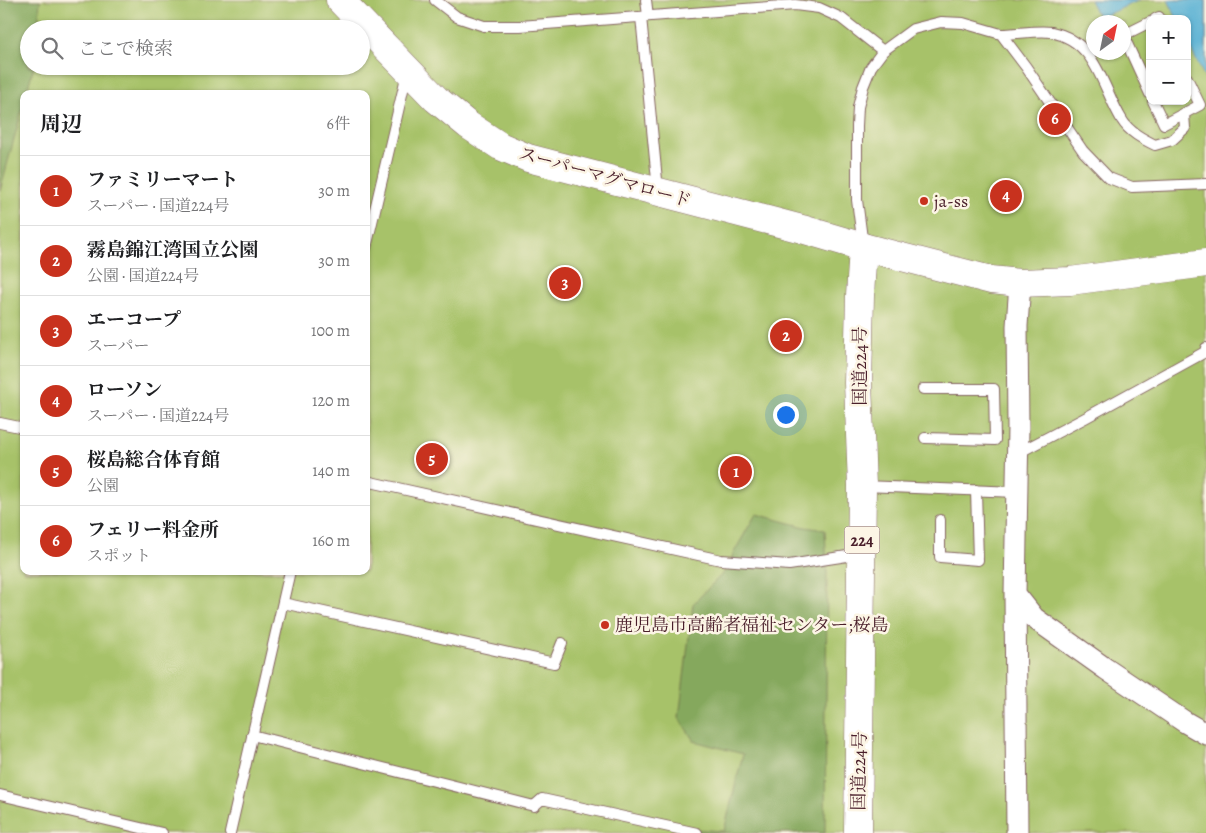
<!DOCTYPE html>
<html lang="ja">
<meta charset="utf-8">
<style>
:root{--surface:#fff;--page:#f6f6f6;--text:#202124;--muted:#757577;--line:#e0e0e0;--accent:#c8321e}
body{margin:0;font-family:Alegreya,"Noto Serif JP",serif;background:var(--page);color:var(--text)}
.controls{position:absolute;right:15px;top:15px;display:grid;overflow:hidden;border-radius:10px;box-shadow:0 1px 4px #0004}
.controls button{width:45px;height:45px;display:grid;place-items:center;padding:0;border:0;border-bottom:1px solid var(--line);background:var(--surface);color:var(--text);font:25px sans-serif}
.compass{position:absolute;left:1086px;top:15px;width:45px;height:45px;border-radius:50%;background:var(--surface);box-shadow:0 1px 4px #0004;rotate:33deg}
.you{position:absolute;left:785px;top:414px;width:18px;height:18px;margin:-12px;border:4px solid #fff;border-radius:50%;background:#1a73e8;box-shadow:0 0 0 8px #1a73e833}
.badge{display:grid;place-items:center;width:32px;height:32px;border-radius:50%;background:var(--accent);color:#fff;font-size:16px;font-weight:700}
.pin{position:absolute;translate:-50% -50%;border:2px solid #fff;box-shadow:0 1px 5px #0006}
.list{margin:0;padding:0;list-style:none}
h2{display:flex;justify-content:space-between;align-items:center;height:65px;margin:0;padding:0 20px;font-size:21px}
h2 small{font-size:16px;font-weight:400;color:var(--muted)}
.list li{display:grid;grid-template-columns:32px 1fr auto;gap:15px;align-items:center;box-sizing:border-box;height:70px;padding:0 20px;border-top:1px solid var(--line)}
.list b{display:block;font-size:19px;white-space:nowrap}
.list p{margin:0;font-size:16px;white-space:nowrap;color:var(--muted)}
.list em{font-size:16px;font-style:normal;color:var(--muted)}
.icon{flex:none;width:28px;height:28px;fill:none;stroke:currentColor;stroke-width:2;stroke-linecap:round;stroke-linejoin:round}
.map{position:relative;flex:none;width:1206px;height:833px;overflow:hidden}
.search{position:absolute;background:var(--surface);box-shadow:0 1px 4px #0004;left:20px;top:20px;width:350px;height:55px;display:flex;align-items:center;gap:12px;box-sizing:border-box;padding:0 18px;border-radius:28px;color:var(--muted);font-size:19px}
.panel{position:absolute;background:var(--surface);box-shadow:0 1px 4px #0004;left:20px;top:90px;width:350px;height:485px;border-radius:10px}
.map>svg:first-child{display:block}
.green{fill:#a7c269;stroke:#78704a;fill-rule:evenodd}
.forest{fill:#85a85d;stroke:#686444}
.water{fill:#57b0d4;stroke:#506880}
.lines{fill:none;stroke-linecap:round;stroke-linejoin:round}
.lane-casing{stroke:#846360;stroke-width:12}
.street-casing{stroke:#846360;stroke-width:23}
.secondary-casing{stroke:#846360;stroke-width:29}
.highway-casing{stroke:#846360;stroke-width:29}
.lane{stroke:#fff;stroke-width:10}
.street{stroke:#fff;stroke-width:21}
.secondary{stroke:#fff;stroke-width:28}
.highway{stroke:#fff;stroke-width:28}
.poi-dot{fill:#c8321e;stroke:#fcf5e5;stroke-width:2}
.labels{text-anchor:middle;stroke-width:5;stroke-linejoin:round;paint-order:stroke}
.shield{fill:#fcf5e5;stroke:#7f5f63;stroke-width:1}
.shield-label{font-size:16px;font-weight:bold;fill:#4a1f2b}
.street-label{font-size:18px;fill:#4a1f2b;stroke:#fcf5e5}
.poi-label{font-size:18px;fill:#4a1f2b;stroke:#fcf5e5;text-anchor:start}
</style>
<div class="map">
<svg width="1206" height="833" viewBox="0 0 1206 833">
<rect width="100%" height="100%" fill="#fcf5e5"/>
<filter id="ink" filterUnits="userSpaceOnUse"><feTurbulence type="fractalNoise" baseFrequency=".02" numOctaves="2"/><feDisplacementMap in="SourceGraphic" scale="10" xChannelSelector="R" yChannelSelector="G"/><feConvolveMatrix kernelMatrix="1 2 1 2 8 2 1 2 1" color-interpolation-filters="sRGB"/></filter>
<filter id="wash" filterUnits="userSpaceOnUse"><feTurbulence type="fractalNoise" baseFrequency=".0096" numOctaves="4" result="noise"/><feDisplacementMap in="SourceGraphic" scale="20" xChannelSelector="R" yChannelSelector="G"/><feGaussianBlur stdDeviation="1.12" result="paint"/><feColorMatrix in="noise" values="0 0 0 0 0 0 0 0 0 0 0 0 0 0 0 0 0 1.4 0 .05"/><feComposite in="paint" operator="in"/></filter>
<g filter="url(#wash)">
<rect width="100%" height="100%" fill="#f0e1c2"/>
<!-- green -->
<path class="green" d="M0 0H1206V833H0ZM1150 19H1187V101H1150ZM1094 22H1124V52H1094ZM29 29H361V66H29ZM24 94H366V571H24Z"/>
<!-- forest -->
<path class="forest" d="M0 0H40L38 29H29V66H34L26 94H24V102L0 191Z
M756 514 805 527 825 530 827 571 825 833H691L693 829 724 831 743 754 694 741 679 718 693 604 729 567 733 554Z"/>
<!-- water -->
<path class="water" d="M1090 0H1140L1099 18Z
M1168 0H1206V80L1187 41V19H1177Z"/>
</g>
<g filter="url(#ink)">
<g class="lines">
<defs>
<path id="lane" d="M435 0 457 17 484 26H520L795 5 819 8 841 18 883 51
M646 0 648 16
M641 17 658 190
M1155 19 1159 17 1160 19
M1001 34C1016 34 1037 30 1051 32 1097 41 1101 86 1122 120 1129 132 1143 139 1155 145L1172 140 1185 128 1184 114
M1124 35 1150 22
M1124 37 1150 94
M1153 101 1164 124 1200 105 1187 78
M863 246 857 200V126L858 107 863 87 871 67 883 51 913 29 941 22 963 23 1001 34 1026 67 1083 151 1109 178 1132 187 1206 184
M366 248 407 73
M923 389H994L995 440 925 438
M0 423 24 428
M1018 453 1085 418 1205 352 1206 348
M366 481 721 560 789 565 860 554
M863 486 1017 492
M940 520V557L978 560 976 490
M283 603 554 663 562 643
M252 735 534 806 542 799 697 833
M0 795 162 833
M230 833 290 571"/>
<path id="street" d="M1020 283 1017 326 1018 427 1015 594 1034 618 1106 669 1185 722 1206 734
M1015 594 1017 833"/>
<path id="secondary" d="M340 0 436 99 468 125 500 146 528 158 802 229 863 247"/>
<path id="highway" d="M858 833 862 486 858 383 860 296 863 247 991 280 1020 283 1070 281 1206 263"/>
</defs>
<!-- lane casing -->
<use href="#lane" class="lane-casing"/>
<!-- street casing -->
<use href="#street" class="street-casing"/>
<!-- secondary casing -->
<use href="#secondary" class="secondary-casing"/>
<!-- highway casing -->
<use href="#highway" class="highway-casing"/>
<!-- lane -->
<use href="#lane" class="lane"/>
<!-- street -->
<use href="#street" class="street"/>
<!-- secondary -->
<use href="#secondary" class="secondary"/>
<!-- highway -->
<use href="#highway" class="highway"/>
</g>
</g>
<!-- markers -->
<g class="poi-dot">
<circle cx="924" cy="201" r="5"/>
<circle cx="605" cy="625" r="5"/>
</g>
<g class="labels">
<!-- shield labels -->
<rect class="shield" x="844.5" y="526.5" width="35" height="27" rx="4"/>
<g class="shield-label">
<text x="862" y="546">224</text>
</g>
<!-- street labels -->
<g class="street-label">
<text transform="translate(605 177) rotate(16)" y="6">スーパーマグマロード</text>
<text transform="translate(860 366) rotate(-90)" y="6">国道224号</text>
<text transform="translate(859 771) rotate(-89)" y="6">国道224号</text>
</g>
<!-- poi labels -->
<g class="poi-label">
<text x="934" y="207">ja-ss</text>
<text x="615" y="631">鹿児島市高齢者福祉センター;桜島</text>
</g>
</g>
</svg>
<div class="controls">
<button>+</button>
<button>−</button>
</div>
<svg class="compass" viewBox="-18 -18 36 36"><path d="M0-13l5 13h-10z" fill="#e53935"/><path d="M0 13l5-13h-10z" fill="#757577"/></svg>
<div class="you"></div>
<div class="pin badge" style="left:736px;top:472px">1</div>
<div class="pin badge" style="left:786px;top:336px">2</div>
<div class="pin badge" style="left:565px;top:283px">3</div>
<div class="pin badge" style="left:1006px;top:196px">4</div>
<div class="pin badge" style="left:432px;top:459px">5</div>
<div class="pin badge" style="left:1055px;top:119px">6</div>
<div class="search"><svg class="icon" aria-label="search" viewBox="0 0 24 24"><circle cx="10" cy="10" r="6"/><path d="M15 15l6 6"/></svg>ここで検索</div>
<section class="panel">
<h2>周辺<small>6件</small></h2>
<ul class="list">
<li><span class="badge">1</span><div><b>ファミリーマート</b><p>スーパー · 国道224号</p></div><em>30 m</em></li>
<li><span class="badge">2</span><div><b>霧島錦江湾国立公園</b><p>公園 · 国道224号</p></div><em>30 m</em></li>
<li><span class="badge">3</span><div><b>エーコープ</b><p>スーパー</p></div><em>100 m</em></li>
<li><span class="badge">4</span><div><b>ローソン</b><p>スーパー · 国道224号</p></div><em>120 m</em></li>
<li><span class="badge">5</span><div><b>桜島総合体育館</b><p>公園</p></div><em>140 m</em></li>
<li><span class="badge">6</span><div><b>フェリー料金所</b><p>スポット</p></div><em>160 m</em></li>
</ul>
</section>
</div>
